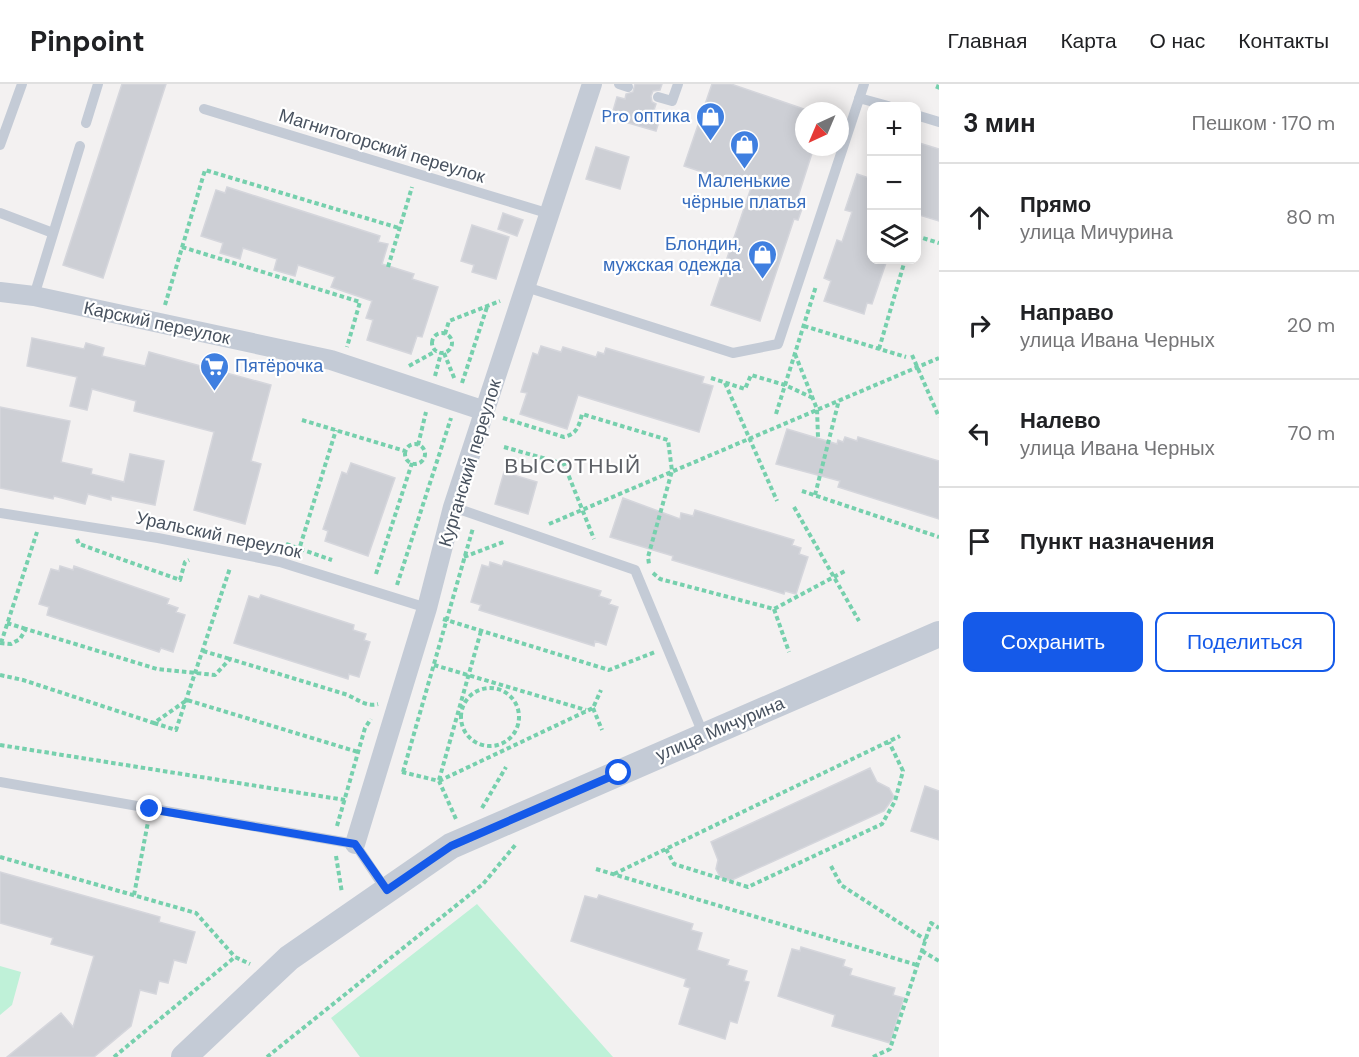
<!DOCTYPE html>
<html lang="ru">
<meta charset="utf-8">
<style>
:root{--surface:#fff;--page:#f2f2f2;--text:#202124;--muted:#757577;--line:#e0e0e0;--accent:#155ae9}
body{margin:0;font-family:"DM Sans",sans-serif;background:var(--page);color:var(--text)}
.controls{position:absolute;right:18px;top:18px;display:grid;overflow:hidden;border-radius:12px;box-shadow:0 3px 15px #0003}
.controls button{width:54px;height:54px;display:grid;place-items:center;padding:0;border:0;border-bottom:2px solid var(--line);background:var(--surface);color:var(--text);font:30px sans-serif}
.compass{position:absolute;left:795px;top:18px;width:54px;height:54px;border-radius:50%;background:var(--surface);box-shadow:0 3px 15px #0003;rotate:224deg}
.stop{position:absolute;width:18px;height:18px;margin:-14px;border:4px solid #155ae9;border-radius:50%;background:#fff}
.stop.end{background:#155ae9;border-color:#fff;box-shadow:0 2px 6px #0008}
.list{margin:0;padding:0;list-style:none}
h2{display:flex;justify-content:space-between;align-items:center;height:78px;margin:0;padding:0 24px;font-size:26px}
h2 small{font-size:20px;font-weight:400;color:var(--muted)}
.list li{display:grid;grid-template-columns:39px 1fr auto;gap:18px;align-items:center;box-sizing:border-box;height:108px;padding:0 24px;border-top:2px solid var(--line)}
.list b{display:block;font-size:22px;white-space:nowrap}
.list p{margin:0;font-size:20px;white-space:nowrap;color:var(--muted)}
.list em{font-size:20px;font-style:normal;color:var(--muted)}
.actions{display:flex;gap:12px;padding:18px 24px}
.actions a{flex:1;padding:14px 0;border:2px solid var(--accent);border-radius:12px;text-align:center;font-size:21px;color:var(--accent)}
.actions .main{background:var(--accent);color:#fff}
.icon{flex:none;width:33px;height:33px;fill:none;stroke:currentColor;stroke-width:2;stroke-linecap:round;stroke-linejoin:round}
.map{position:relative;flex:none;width:939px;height:973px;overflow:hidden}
header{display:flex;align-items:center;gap:36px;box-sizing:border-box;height:84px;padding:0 30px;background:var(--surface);border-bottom:2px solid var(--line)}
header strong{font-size:28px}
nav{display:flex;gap:33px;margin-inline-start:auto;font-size:21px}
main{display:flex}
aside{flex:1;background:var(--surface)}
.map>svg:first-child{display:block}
.green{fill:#bff1d8}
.building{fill:#cdcfd5;stroke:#d5d6dc;stroke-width:1.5}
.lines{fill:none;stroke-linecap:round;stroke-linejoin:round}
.path{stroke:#76d0ad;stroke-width:4;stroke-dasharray:4.5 3;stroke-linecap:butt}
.service{stroke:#c4cbd6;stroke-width:10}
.minor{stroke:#c4cbd6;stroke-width:20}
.tertiary{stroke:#c4cbd6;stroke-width:26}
.route{stroke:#155ae9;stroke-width:8}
.labels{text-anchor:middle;stroke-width:4.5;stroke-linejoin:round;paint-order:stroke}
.shop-label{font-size:18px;fill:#366cbe;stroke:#fff;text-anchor:end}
.street-label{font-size:18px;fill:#48525f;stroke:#fff}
.quarter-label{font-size:21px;letter-spacing:1.5px;fill:#5d6066;stroke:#fff}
</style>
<header>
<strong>Pinpoint</strong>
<nav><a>Главная</a><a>Карта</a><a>О нас</a><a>Контакты</a></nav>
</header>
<main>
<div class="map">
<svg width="939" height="973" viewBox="0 0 939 973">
<rect width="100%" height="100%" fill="#f3f1f1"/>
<!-- green -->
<path class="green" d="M477 820 613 973H360L331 934Z
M0 882 21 888 12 921 0 931Z"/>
<!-- building -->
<path class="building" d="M122 0H166L103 194 63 181Z
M635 0H662L660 6 653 7 651 12 652 18 656 20 654 26 662 28 656 47 611 34 617 13 625 15 626 10 633 8Z
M712 0H731L804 25V63H814L796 119 803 122 798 136 794 135 760 237 711 221 751 104 684 82Z
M916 58 939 65V137L916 130Z
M596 63 629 73 620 105 586 95Z
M857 90 872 95V176H887L872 220 867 219 864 230 824 217 831 197 824 194 837 156 842 158 852 128 845 126Z
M227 103 380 152 378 158 388 160 382 180 414 190 412 195 438 203 422 253 417 252 411 270 367 256 373 236 366 234 372 217 331 203 335 193 298 181 295 192 274 186 277 175 243 164 240 175 220 169 223 159 201 152 216 106 225 109Z
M503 129 523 136 517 152 498 145Z
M472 141 509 153 496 195 472 188 474 181 461 177Z
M32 254 84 265 86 259 104 264 102 272 145 282 149 268 271 301 251 377 261 380 245 440 194 426 214 348 134 327 136 317 92 305 87 326 70 322 77 293 27 282Z
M541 262 561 268 563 263 596 273 598 268 604 270 606 264 704 293 702 299 713 302 699 348 578 311 567 345 520 330 527 309 521 308 533 269 538 271Z
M0 323 70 337 61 378 92 385 91 390 124 398 130 370 164 377 155 421 111 412V416L88 410 85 420 54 412 53 415 0 404Z
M787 345 837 360 838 356 843 358 845 353 857 357 858 353 939 377V435L838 403 840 397 776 380Z
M351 379 395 394 368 472 325 457 328 447 323 445 342 388 347 390Z
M504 388 537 398 528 430 495 420Z
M623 414 680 435 681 429 693 432 695 426 794 456 792 461 801 464 799 470 808 473 796 510 785 507 784 510 672 476 673 472 610 453Z
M504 477 601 507 599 512 611 516 609 520 618 523 606 561 595 557 594 562 479 526 481 521 471 518 482 481 489 483 490 478 502 482Z
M60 482 73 486 74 482 169 515 167 520 178 524 176 528 185 531 173 568 161 564 159 568 47 531 49 523 39 520 51 485 59 487Z
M261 511 354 541 353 546 366 550 364 556 370 558 359 593 349 590 348 595 234 559 249 512 259 515Z
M870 684 877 698 889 704 894 713 884 727 730 797 720 793 716 785 718 776 711 758Z
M925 702 939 707V756L911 747Z
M0 788 160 833 159 838 195 848 186 879 174 876 168 899 159 897 156 910 140 906 131 942 94 973H7L61 929 73 943 94 872 51 860 53 854 0 839Z
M599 811 693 840 691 846 702 849 697 866 729 876 727 881 747 887 744 897 749 898 737 939 730 937 725 955 679 940 690 904 684 902 686 895 571 857 585 812 597 815Z
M801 863 845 876 843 882 852 885 850 891 895 904 893 911 904 914 890 959 832 942 835 931 778 912 792 865 800 867Z"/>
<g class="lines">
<!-- path -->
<path class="path" d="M937 5 939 0
M916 152 939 159
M182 163 360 218 347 263
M388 183 412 103
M165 221 205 86 399 144
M804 242 906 273
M432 259a10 10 0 1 1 20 0a10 10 0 1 1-20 0Z
M445 250 449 237 500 217
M879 265 905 176
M444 269 455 296
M795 270 817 325 818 353
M912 271 939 333
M409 282 436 267
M435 292 441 269
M711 294 745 305 751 291 785 301 813 314
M462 299 487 223
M725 299 777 417
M776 330 816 202
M503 334 564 353C577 350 579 342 582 330L668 356 672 387 648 473 649 480
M302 336 405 367
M405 370a10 10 0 1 1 20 0a10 10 0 1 1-20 0Z
M418 361 426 328
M504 363 564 380 594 455
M802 407 939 453
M815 411 839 316
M794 423 859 537
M549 440 939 274
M77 455 79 460 180 496 185 478 189 476
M286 460 332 476
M298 469 336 346
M464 473 506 457
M653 489 660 495 774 525 845 487
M376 490 412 379
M397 501 451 334
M774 525 789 568
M443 535 609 586 655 568
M7 539 26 545
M0 559 11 560 20 555 26 545 157 585 215 591 230 575 348 611C358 616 367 623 378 620
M1 559 37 448
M203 567 230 575
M434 581 586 626
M0 591 23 596 154 639 187 616 358 668
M461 633a29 29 0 1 1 58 0a29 29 0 1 1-58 0Z
M593 624 602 646
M154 639 176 646 230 484
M0 661 345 716
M402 688 439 697 456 735
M403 688 473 444
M439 696 481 547
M439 697 593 624 601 606
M482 724 506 683
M337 742 365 644 371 635
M666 765 674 780 748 803 882 740 895 717 903 687 889 658
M336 772 342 809
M0 773 196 829 235 873
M831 782 841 801 926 856
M596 785 917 881
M614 790 900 652
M134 811 148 738
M922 867 939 877
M114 973 235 873 250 880
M267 973 483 800 517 759
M873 973 890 965 931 839 939 844"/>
<!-- service -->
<path class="service" d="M619 0 628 3
M658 13 672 17 678 0
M859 14 888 22
M204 25 550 130
M916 31 939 38
M86 39 98 0
M0 61 22 0
M0 129 53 149
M526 203 733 269 778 260 864 0
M34 212 80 62
M453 423 635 486 704 652
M0 429 158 454 280 478 427 524
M0 698 355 760 386 806"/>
<!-- minor -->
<path class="minor" d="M0 208 34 212 331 276 485 327
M355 760 427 524 453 423 592 0"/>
<!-- tertiary -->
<path class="tertiary" d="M184 973 289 874 451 762 939 550"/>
</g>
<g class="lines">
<!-- route -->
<path class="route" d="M150 725 355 760 387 806 451 762 619 689"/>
</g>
<!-- icons -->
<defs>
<symbol id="shop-pin" viewBox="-11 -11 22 30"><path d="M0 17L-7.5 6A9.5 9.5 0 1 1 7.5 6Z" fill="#3f7fe0" stroke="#fff"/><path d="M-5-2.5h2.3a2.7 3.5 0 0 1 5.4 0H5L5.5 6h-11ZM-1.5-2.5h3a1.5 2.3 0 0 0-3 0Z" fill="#fff"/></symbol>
<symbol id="supermarket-pin" viewBox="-11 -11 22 30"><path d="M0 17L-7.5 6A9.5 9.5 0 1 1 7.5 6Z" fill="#3f7fe0" stroke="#fff"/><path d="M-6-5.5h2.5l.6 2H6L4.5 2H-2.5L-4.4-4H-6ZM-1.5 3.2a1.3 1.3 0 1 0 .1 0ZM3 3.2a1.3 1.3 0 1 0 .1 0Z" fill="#fff"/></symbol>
</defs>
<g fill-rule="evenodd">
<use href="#shop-pin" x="694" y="16" width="33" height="45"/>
<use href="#shop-pin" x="728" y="44" width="33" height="45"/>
<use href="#shop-pin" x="746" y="154" width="33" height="45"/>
<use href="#supermarket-pin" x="198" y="266" width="33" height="45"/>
</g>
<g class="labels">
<!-- shop labels -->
<g class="shop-label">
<text x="690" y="38">Pro оптика</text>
<text x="744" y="103" text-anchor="middle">Маленькие<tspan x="744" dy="21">чёрные платья</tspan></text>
<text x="741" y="166">Блондин,<tspan x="741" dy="21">мужская одежда</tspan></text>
<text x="235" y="288" text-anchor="start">Пятёрочка</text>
</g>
<!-- street labels -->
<g class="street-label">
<text transform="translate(382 62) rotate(17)" y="6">Магнитогорский переулок</text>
<text transform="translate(157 239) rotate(12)" y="6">Карский переулок</text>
<text transform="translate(470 379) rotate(-73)" y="6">Курганский переулок</text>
<text transform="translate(219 451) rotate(12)" y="6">Уральский переулок</text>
<text transform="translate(720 645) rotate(-23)" y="6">улица Мичурина</text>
</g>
<!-- quarter labels -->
<g class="quarter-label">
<text x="573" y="389">ВЫСОТНЫЙ</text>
</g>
</g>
</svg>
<div class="controls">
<button>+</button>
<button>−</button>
<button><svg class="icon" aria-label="layers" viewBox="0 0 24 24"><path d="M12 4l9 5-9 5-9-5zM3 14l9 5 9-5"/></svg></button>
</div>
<svg class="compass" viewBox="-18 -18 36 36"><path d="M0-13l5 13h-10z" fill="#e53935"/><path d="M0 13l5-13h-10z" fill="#757577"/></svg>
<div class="stop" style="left:619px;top:689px"></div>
<div class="stop end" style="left:150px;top:725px"></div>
</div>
<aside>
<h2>3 мин<small>Пешком · 170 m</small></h2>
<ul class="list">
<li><svg class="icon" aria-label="ahead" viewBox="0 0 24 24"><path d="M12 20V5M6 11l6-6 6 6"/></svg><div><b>Прямо</b><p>улица Мичурина</p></div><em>80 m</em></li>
<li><svg class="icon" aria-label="right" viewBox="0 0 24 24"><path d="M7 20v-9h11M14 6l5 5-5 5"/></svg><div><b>Направо</b><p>улица Ивана Черных</p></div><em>20 m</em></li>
<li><svg class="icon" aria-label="left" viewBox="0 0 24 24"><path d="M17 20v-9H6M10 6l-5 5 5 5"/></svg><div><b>Налево</b><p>улица Ивана Черных</p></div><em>70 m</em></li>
<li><svg class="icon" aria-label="arrive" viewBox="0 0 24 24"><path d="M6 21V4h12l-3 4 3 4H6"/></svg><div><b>Пункт назначения</b></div></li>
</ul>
<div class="actions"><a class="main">Сохранить</a><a>Поделиться</a></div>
</aside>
</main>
